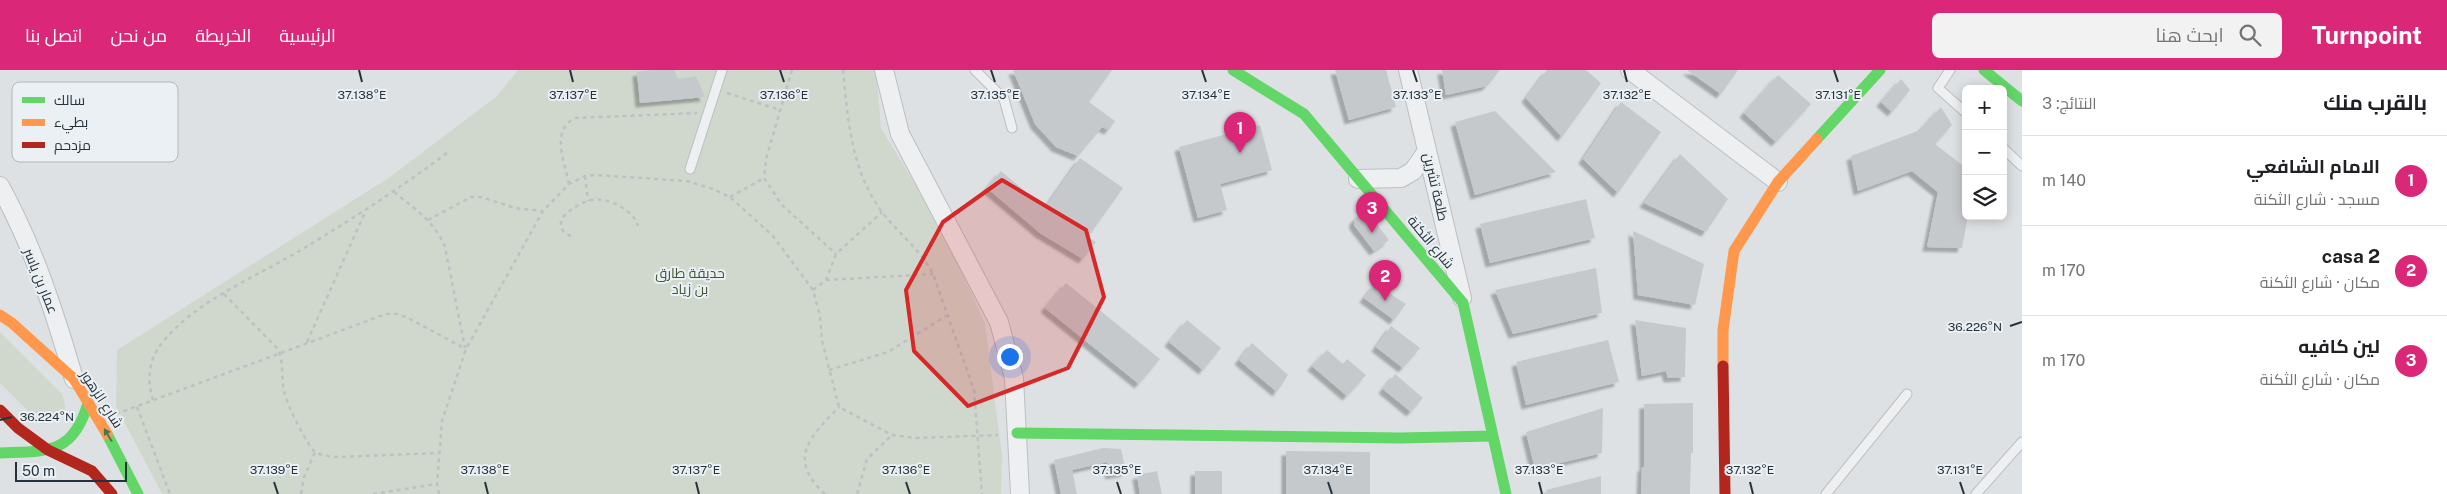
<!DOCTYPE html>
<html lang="ar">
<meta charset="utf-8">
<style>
:root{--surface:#fff;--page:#f2f2f2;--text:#202124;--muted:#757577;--line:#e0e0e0;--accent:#db2777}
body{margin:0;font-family:"Public Sans",Cairo,sans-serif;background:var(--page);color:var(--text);direction:rtl}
.controls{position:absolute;right:15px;top:15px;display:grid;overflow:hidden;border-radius:8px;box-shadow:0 2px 12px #0003}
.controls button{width:45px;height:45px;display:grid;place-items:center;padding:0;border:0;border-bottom:1px solid var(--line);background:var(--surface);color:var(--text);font:25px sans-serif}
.scale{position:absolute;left:15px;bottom:12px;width:112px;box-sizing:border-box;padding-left:5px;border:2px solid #25323c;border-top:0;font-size:14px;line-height:18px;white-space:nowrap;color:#25323c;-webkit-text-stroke:4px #ebf0f4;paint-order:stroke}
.you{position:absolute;left:1009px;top:286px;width:18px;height:18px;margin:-12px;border:4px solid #fff;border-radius:50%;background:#1a73e8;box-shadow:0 0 0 8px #1a73e833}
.badge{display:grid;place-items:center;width:32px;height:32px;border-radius:50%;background:var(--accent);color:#fff;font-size:16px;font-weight:700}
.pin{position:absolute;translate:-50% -41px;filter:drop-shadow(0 1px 2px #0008)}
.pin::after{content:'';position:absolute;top:26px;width:18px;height:15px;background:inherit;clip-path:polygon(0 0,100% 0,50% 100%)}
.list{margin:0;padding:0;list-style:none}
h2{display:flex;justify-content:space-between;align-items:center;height:65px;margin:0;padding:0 20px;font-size:21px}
h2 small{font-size:16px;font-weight:400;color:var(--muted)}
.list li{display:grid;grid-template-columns:32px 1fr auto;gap:15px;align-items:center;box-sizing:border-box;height:90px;padding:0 20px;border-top:1px solid var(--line)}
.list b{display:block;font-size:19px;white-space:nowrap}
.list p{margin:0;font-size:16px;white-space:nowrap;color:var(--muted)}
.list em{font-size:16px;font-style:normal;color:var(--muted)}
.icon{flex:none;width:28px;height:28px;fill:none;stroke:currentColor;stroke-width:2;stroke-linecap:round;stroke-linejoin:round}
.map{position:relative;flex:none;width:2022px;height:424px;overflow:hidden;direction:ltr}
header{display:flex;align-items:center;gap:30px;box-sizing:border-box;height:70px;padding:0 25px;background:var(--accent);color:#fff}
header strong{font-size:24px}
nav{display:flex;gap:28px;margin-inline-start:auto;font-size:18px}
.search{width:350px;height:45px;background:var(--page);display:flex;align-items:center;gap:12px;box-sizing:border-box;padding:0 18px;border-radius:8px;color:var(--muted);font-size:19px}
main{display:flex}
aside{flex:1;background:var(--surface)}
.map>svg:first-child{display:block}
.green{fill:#d0d8ce}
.building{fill:#c6c9cc;filter:url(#shadow)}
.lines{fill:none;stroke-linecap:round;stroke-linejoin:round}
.lane-casing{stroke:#bcbfc1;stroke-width:11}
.street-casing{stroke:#bcbfc1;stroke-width:20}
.path{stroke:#bdc1c4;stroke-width:2.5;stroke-dasharray:4 4;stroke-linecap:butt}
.lane{stroke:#edeff1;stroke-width:9}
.street{stroke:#edeff1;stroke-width:18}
.fast{stroke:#63d668;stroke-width:11}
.slow{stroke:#ff974d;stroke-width:11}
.jam{stroke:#b3261e;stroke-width:11}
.oneway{fill:#417c50}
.marked{fill:#d62828;fill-opacity:0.2;stroke:#d62828;stroke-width:4;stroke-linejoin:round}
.ticks{fill:none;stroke:#25323c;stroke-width:2}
.labels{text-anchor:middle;stroke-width:4;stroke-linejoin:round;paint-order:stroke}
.street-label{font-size:14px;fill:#25323c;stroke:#ebf0f4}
.park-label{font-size:14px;fill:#405832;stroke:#ebf0f4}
.key{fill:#ebf0f4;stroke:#b0b7bd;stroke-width:1}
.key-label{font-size:14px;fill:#25323c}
.ticks-label{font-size:12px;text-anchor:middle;fill:#25323c;stroke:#ebf0f4;stroke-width:4;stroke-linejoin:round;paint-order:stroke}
</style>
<header>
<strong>Turnpoint</strong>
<div class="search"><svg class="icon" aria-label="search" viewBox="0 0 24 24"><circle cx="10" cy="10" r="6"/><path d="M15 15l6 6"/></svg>ابحث هنا</div>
<nav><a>الرئيسية</a><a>الخريطة</a><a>من نحن</a><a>اتصل بنا</a></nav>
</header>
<main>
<aside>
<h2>بالقرب منك<small>النتائج: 3</small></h2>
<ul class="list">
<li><span class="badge">1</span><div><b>الامام الشافعي</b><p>مسجد · شارع الثكنة</p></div><em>140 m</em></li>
<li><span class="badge">2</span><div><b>casa 2</b><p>مكان · شارع الثكنة</p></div><em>170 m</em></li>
<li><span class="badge">3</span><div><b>لين كافيه</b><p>مكان · شارع الثكنة</p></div><em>170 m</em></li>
</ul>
</aside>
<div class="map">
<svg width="2022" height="424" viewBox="0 0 2022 424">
<defs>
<filter id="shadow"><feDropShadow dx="-4.5" dy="4.5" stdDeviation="1" flood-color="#0004"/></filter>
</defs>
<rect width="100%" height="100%" fill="#dee1e3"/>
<!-- green -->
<path class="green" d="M518 0H876L881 58 940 155 985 253 1002 385 1001 424H162L116 336 117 280 390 107 497 26Z
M0 262 62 324C70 345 61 352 41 354L0 313Z"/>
<!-- building -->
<path class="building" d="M650 0H674L678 9 696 6 705 27 640 33 637 2Z
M1013 0H1112L1089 32 1115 51 1109 60 1102 57 1078 86 1056 77 1035 54Z
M1335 0H1386L1396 37 1349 50Z
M1442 0H1500L1487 16 1446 25Z
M1547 0H1586L1601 13 1562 67 1526 28Z
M1687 0H1738L1721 24Z
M1778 5 1811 34 1776 72 1744 43Z
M1901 9 1910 20 1892 42 1881 32Z
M1621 32 1661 62 1618 123 1583 89Z
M1941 37 1952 55 1935 74 1966 98V146H1968L1962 178 1927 177 1938 122 1912 101 1858 121 1851 86 1920 60Z
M1495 41 1556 102 1475 125 1455 52Z
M1260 55 1272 100 1220 114 1227 140 1198 148 1179 77Z
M1680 84 1728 129 1706 162 1644 133Z
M1080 88 1123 118 1088 167 1096 172 1083 189 1040 163 987 118 1001 101 1045 138Z
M1586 129 1595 168 1490 193 1480 154Z
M1361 143 1365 147 1369 144 1389 170 1374 181 1354 155V150Z
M1633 161 1704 194 1695 235 1638 225Z
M1596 198 1602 243 1513 264 1495 220Z
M1066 213 1160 289 1139 314 1045 238Z
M1375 214 1406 234 1394 250 1364 228Z
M1187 250 1221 278 1203 300 1169 272Z
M1635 250 1686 258 1685 307 1668 308 1666 301 1642 306Z
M1391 256 1420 278 1403 298 1376 277Z
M1608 270 1619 312 1526 335 1516 292Z
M1252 273 1288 305 1277 322 1239 290Z
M1327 280 1343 294 1347 289 1366 305 1347 326 1312 296Z
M1395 304 1423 328 1411 342 1383 319Z
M1693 333V383H1691L1690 424H1641L1642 397H1644V334Z
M1603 338 1602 383 1535 399 1526 362Z
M1103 378 1121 379 1126 402 1110 405 1107 392 1072 400 1077 424H1061L1054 390Z
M1286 381 1370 382V424H1286Z
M1157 401 1162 424H1140L1137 405Z
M1195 401H1222V424H1195Z
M1601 406V424H1547L1546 420Z"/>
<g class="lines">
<defs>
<path id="lane" d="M975 0 1004 29 1012 58
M1950 0 1938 18 1966 43
M2003 78 2022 96
M690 99 722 0
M1826 424 1907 324
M1976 424 2022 372"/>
<path id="street" d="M884 0 900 64 999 252 1014 308 1020 424
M1408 0 1462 228
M1630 0 1778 112
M1358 109 1401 108 1413 101 1427 81
M0 116C33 176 55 243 74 309"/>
</defs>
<!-- lane casing -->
<use href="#lane" class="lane-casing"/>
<!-- street casing -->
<use href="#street" class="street-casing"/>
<!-- path -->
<path class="path" d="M792 0 766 89 764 108 782 135 836 184
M843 0C848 50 851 100 882 142 899 164 920 179 933 204L974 320 982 424
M727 23 780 40
M585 106 588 131
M569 114C565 93 550 60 575 48L697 43
M394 122C414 138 435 152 445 177L465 278
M730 127 764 108
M428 150 471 127H481L515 138 543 141
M571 166C562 163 559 157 562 148 580 130 599 123 621 137 629 142 635 146 638 156
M826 210 933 204
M813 220 826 210 836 184 882 142
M224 224 278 279C284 292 281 307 284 321 286 333 306 373 314 381 320 386 330 386 337 387L438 383
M307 272 366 140
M829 300 888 282 946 246
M153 330C147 310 148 290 162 273 195 231 256 207 301 180 351 150 400 118 447 83
M137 337 170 424
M116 344 386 244H397L406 247 466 279
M301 424 304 407 315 382
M373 424 437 414
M439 424 437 414 442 351 466 279 543 141 569 114 585 106 595 105 687 111 713 119 730 127 773 166 813 220 820 246 822 271 839 337 892 365 916 368 998 365
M825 424C786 389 811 366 839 337
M857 424 867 389 892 365"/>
<!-- lane -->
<use href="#lane" class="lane"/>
<!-- street -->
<use href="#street" class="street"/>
<!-- fast -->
<path class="fast" d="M1233 0 1304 44 1463 233 1506 424
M1984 0 2022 31
M1817 69 1880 0
M1017 363 1400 368 1493 366
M107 364 138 424
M0 383C47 381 73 385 88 333"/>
<!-- slow -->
<path class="slow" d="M0 245 12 253 74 309 107 364
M1723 296V260L1734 181 1778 112 1817 69"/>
<!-- jam -->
<path class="jam" d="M1723 296 1725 424
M0 340 18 358 48 380 92 401 112 424"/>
</g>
<!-- one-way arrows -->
<defs><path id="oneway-solid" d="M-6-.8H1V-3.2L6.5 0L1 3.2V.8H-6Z" transform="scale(1.25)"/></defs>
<use class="oneway" href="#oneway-solid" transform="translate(108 365) rotate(-121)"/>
<!-- marked area -->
<path class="marked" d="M1002 110 1086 160 1104 227 1068 298 968 336 914 281 906 220 943 152Z"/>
<!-- ticks -->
<path class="ticks" d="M359 0 362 12M570 0 573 12M780 0 784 12M991 0 995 12M1202 0 1206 12M1413 0 1417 12M1624 0 1627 12M1834 0 1838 12M2010 256 2022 252M0 350 12 347M274 412 278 424M485 412 488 424M696 412 699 424M906 412 910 424M1117 412 1121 424M1328 412 1332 424M1539 412 1542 424M1750 412 1753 424M1960 412 1964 424"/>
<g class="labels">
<!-- street labels -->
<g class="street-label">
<text transform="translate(1436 117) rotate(77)" y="5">طلعة تشرين</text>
<text transform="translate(1431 172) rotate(50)" y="5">شارع الثكنة</text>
<text transform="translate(41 211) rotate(68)" y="5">عمار بن ياسر</text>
<text transform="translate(102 329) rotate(57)" y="5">شارع الزهور</text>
</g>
<!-- park labels -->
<g class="park-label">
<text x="690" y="208">حديقة طارق<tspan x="690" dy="16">بن زياد</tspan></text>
</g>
</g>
<!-- legend -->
<rect x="12" y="12" width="166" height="80" rx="8" class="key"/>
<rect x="22" y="27" width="23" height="6" fill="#63d668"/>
<rect x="22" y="49" width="23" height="7" fill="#ff974d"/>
<rect x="22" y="72" width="23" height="6" fill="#b3261e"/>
<g class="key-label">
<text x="54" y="35">سالك</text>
<text x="54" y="57">بطيء</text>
<text x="54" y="80">مزدحم</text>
</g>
<g class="ticks-label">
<text x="362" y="29">37.138°E</text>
<text x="573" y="29">37.137°E</text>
<text x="784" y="29">37.136°E</text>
<text x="995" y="29">37.135°E</text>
<text x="1206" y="29">37.134°E</text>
<text x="1417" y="29">37.133°E</text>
<text x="1627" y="29">37.132°E</text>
<text x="1838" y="29">37.131°E</text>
<text x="1975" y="261">36.226°N</text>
<text x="47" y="351">36.224°N</text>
<text x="274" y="404">37.139°E</text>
<text x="485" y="404">37.138°E</text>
<text x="696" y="404">37.137°E</text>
<text x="906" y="404">37.136°E</text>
<text x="1117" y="404">37.135°E</text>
<text x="1328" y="404">37.134°E</text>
<text x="1539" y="404">37.133°E</text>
<text x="1750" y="404">37.132°E</text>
<text x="1960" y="404">37.131°E</text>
</g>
</svg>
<div class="controls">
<button>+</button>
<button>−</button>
<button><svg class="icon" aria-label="layers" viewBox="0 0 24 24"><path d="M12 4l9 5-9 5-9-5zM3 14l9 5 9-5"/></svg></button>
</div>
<div class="scale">50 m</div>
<div class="you"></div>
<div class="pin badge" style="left:1240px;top:83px">1</div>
<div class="pin badge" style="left:1385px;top:231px">2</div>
<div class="pin badge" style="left:1372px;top:163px">3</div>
</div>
</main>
